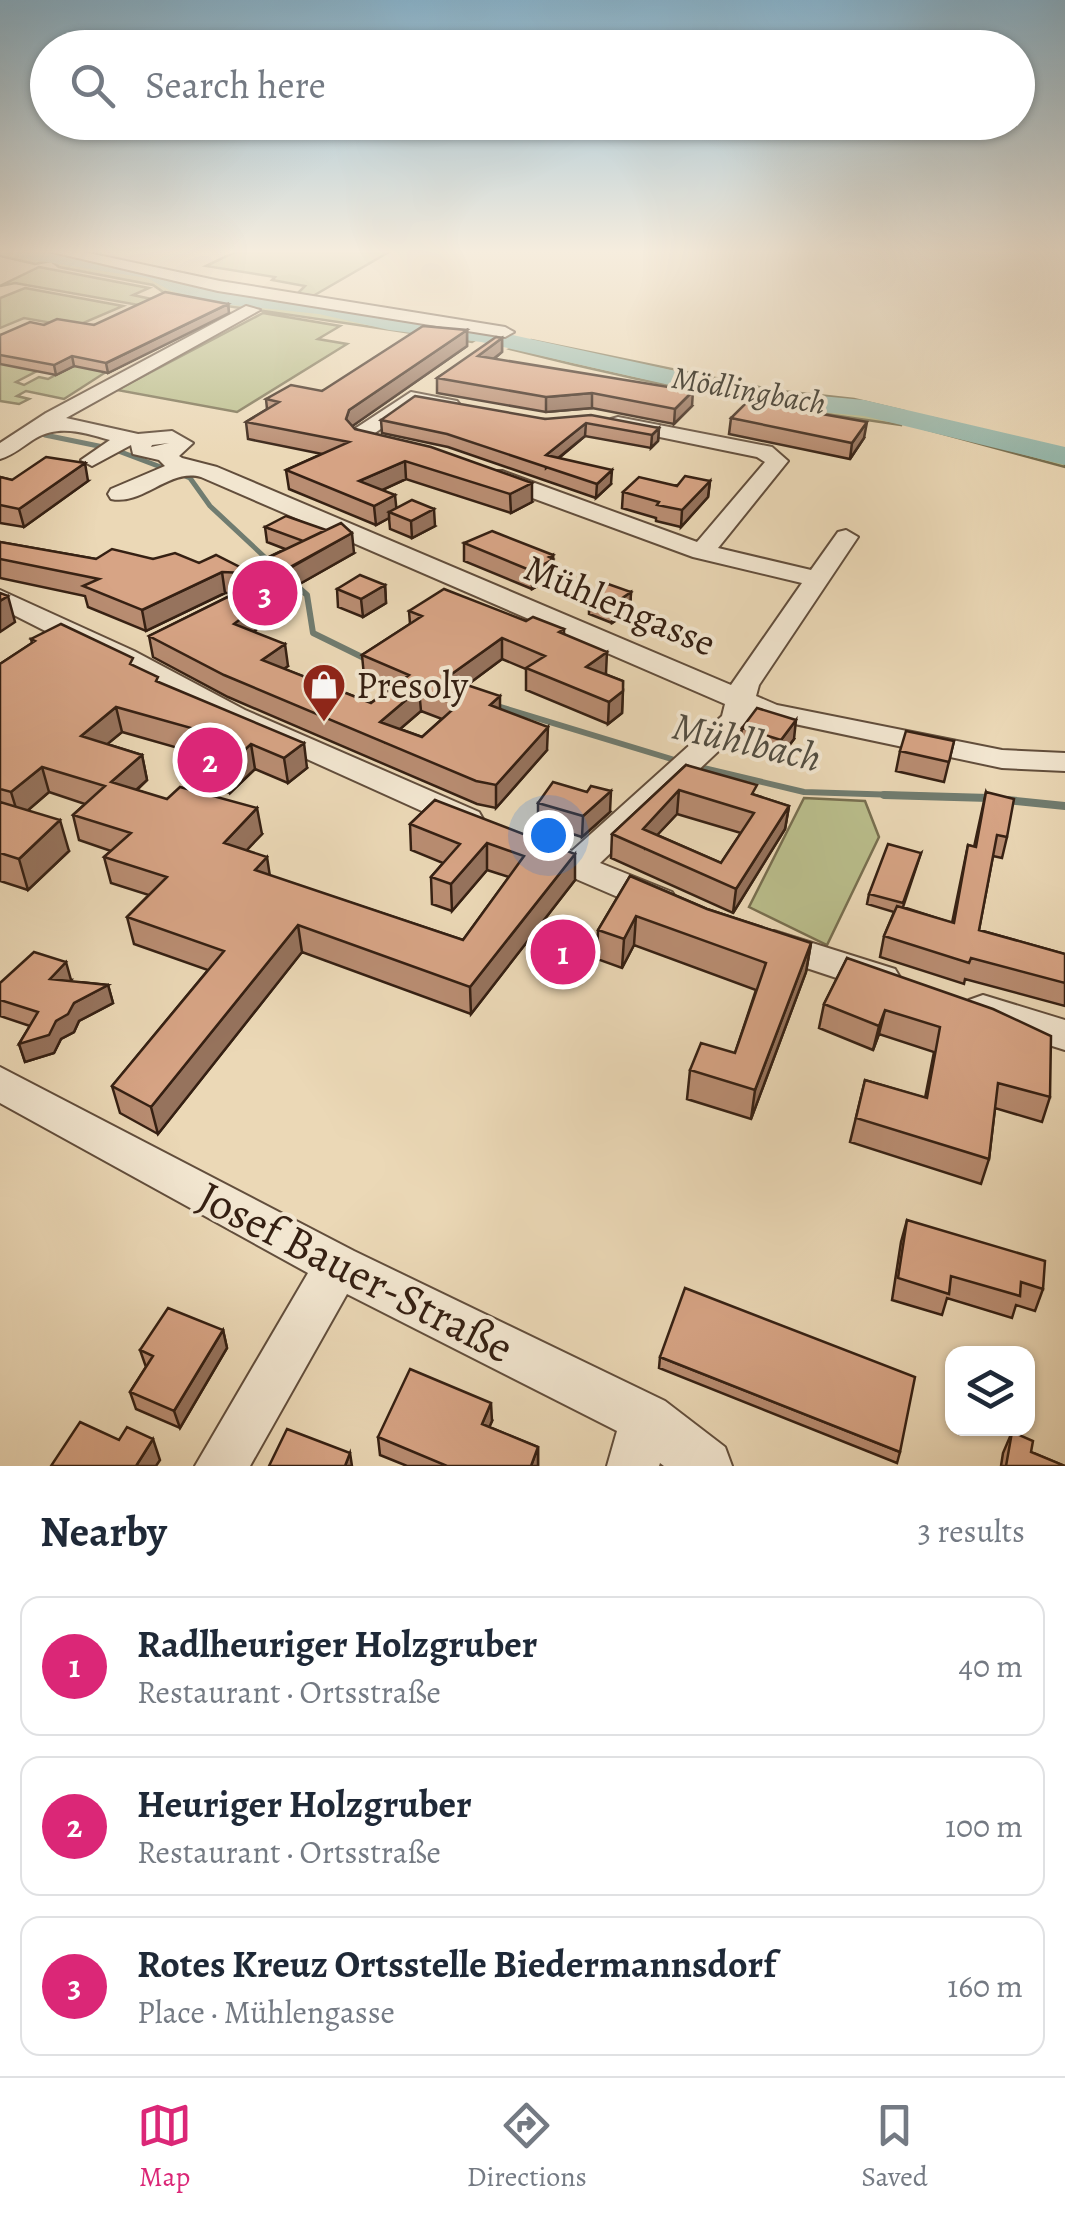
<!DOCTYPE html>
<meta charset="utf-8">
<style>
:root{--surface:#fff;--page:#f6f6f7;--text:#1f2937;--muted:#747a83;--line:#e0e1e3;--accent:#db2777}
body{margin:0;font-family:Alegreya,serif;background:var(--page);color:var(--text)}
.controls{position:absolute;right:30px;bottom:30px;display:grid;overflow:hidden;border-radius:20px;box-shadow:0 2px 8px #0004}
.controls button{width:90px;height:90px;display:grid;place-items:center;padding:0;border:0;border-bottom:2px solid var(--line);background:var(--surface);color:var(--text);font:50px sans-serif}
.you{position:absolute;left:548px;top:835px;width:35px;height:35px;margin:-25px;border:8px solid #fff;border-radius:50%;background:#1a73e8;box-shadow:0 0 0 15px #1a73e833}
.badge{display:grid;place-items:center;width:65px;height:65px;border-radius:50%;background:var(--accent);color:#fff;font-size:32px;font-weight:700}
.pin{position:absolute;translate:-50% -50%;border:5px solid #fff;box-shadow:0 2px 10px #0006}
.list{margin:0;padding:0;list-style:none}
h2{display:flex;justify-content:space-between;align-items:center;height:130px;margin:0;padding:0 40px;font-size:42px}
h2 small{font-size:32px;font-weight:400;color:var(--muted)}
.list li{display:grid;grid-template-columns:65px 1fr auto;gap:30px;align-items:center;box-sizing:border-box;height:140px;margin:0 20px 20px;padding:0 20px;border:2px solid var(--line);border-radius:20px}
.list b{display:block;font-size:38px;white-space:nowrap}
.list p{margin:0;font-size:32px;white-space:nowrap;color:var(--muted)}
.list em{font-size:32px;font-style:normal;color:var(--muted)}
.icon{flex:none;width:55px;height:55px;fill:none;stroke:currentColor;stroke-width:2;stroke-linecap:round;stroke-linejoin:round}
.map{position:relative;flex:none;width:1065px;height:1466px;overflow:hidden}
.search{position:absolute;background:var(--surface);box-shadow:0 2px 8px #0004;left:30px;right:30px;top:30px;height:110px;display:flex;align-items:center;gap:25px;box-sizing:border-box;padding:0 35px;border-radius:55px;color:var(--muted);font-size:38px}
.sheet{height:610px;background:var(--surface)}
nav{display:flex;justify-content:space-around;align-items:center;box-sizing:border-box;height:140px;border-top:2px solid var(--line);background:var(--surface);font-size:28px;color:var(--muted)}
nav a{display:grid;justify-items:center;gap:5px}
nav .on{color:var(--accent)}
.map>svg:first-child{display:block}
.green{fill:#babe8c;stroke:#786f50;stroke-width:2.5}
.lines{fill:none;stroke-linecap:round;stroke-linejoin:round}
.stream-far2{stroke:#707c70;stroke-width:5}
.stream-far1{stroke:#707c70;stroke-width:6}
.stream{stroke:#707c70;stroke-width:8}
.river{fill:#98baae;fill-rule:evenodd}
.minor-casing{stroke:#624e3c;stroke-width:4}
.minor{fill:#f2e6d0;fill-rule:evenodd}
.wall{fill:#b98d72;stroke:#352013;stroke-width:2.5;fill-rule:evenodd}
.shaded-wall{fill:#96735d;stroke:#352013;stroke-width:2.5}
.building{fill:#d7a485;stroke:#352013;stroke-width:2.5;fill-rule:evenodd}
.labels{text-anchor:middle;stroke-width:8;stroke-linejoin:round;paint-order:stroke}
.far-water-label{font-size:32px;font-style:italic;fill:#534e42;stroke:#f2e6d0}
.street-label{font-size:38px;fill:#352013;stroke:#f2e6d0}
.poi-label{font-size:38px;fill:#352013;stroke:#f2e6d0;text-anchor:start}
.water-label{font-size:40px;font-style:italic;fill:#534e42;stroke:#f2e6d0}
.near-street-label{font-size:45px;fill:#352013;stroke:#f2e6d0}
</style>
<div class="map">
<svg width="1065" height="1466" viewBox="0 0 1065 1466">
<rect width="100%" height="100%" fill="#ebd8b6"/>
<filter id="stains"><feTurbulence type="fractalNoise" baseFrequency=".002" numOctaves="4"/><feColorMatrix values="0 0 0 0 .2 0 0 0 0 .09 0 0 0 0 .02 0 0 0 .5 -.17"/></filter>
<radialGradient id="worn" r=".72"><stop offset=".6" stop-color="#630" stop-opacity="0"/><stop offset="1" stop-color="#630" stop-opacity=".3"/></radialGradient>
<!-- green -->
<path class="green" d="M0 252H40L263 296 247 309 172 298 153 285 59 267 51 261 35 264 0 256Z
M235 252H389L313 296 298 293 305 286 272 280 275 277 206 266Z
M39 267 149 288 133 295 156 300 144 306 15 283 0 286Z
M25 288 123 306 74 327 24 318 0 328V298Z
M275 299 488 332 472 342 257 310Z
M263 313 340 326 318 339 347 344 237 412 117 390Z
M531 340 773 390 854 399 904 411 901 425C769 407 639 382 510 349Z
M0 360 37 371 16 382 24 385 39 377 48 379 78 363 106 372 64 399 26 391 17 396 29 399 19 404 0 401Z
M933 418 1065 451V467L925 429Z
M804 798 865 801 879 837 827 945 749 907Z"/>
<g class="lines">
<!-- stream-far2 -->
<path class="stream-far2" d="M45 435 113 449 166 469
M180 474 190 478 210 506 270 562"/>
<!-- stream-far1 -->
<path class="stream-far1" d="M290 580 307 595 313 633 368 660
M494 705 678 761
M695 766 804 792 961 797"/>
<!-- stream -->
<path class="stream" d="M884 795 989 798
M1007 800 1065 806"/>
<!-- river -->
<path class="river" d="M11 252H60L153 267 221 290 319 300 389 316 481 328 766 391 864 400 1065 447V465L864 416 766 407 481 342 389 330 319 314 221 304 171 291 147 278 21 258Z"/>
<defs>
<path id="minor" d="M52 252H84L220 281 505 327 514 332 505 337 218 291Z
M246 306 260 310 66 418 138 434 172 431 193 443 179 456 182 458 217 467 731 685 802 583 693 557 486 481 483 476 486 471H502L697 542 765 462 757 457 611 427V419L618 417 772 447 788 461 718 548 811 570 838 532 846 530 858 537 759 685 756 696 777 705 1002 750 1065 753V771L1002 768 752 715 746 725 600 863 672 892 678 901 672 910 660 913 648 910 525 857 520 849 525 841 537 838 572 851 722 716 725 704 201 477C169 468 143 506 111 499L108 494 111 489 165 466 159 460 133 454 131 445 92 466 81 460 110 440C86 433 59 424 36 438 24 445 14 455 0 459V443L46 413ZM169 443 151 447 152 445Z
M411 392 457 401 460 405 450 411 415 405 372 435 399 442 403 446 399 450C383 454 359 447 350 434L353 430Z
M0 590 134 651 245 710 479 812 483 819 479 826 467 829 455 826 225 722 0 608Z
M774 931 895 969 901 979 895 989 882 993 761 953 756 944 761 935Z
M983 995 1065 1020V1050L969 1020 964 1010 969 1000Z
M0 1067 354 1251 665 1401 725 1447 732 1466H664L660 1463 659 1466H607L617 1431 347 1294 250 1466H195L308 1273 0 1103Z"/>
</defs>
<!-- minor casing -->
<use href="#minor" class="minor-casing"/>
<!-- minor -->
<use href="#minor" class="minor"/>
</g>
<!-- wall -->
<path class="wall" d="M228 304 229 313 108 373 74 366 56 375 0 364V335L44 325H94Z
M467 330V346L352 426 355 429 532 502 511 513 406 479 382 490 396 508 435 526 412 538 390 529 389 518 376 525 289 489 286 470 322 454 248 439 246 422 267 409 266 399 322 391Z
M502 338V352L494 359 692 406 674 424 592 408 546 412 437 393V378Z
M731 418 864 438 850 459 729 434Z
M545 419 659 428 658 441 651 448 585 436 559 458 611 484 596 498 448 447 382 433 381 420Z
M0 477 12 480 88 481 24 527 0 523Z
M710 481 708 497 681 527 656 521V518L622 508 623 492Z
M265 527 354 553 289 590 290 594 254 612 256 630 254 632 288 666 284 669 371 703 391 688 364 676 362 655 410 624 409 611 526 621 564 629V634L605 674 623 681 622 713 608 724 526 690V669L502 659 467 685 500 709 547 750 496 808 477 804 228 697 153 657 149 636 235 593H225L146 631 88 607 85 596 0 578V542L96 559H153L199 563 244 569 285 549 267 542ZM421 711 442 719 422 737 400 729Z
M464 543 553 555V577L532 589 464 561Z
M385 585 386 603 363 617 338 607 337 589Z
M631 592 630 611 612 623 589 614V596Z
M31 639 135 667 159 683 307 768 288 783 255 769 230 793 184 778 179 752 182 749 122 732 107 744 142 755 147 780 137 790 262 834 246 850 270 876 463 940 509 877 487 870 452 911 432 904 431 877 443 863 411 850 410 824 435 800 575 880 471 1014 302 952 158 1134 120 1113 112 1086 208 970 134 944 127 917 149 895 111 883 104 857 111 851 79 840 73 815 85 804 49 792 28 810 69 851 28 890 0 881V664L32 643Z
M742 728 794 739 778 760 739 747Z
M954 741 944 782 896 771 900 751Z
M686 765 755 795 789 806 785 829 733 913 611 858 612 834ZM677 814 741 833 721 863 657 835Z
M986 792 1007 837 1002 858 993 856 979 930 1065 954V1006L965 979 964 984 880 957 884 936 894 912 867 904 869 894 921 853 903 907 952 923 968 845 974 847Z
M538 803 610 812 582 837 538 823Z
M630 876 707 909 811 943 806 972 751 1119 687 1099 690 1070 735 1053 756 990 634 945 622 968 597 959 598 930Z
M847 958 1050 1097 1042 1122 995 1108 989 1159 981 1184 850 1142 865 1080 925 1098 934 1052 879 1034 873 1050 819 1028 824 1004Z
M71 980 70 981 108 985 113 1003 79 1021 74 1032 61 1039 54 1053 25 1062 19 1044 30 1026 0 1016V983Z
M907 1220 1043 1289 1035 1311 1016 1305 1012 1318 947 1298 942 1315 892 1300 901 1242Z
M223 1330 227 1348 180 1428 136 1409 130 1392 146 1367 140 1350Z
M660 1357 900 1452 897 1463 659 1368Z
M492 1421 489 1427 538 1447V1466H407L380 1455 378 1437Z
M1012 1432 1031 1452 1065 1466H1001L1003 1453Z"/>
<!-- shaded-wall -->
<path class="shaded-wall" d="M228 304 229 313 108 373 106 363Z
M467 330V346L351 427 346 419 349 410Z
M502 338V352L478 371V356Z
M72 356 74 366 56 375 54 365Z
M693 391 692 406 674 424 675 409Z
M592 393V408L546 412V397Z
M867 422 864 438 850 459 852 443Z
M586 423 585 436 546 468V455Z
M659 428 658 441 651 448 652 435Z
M405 461 406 479 361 500 359 481Z
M85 463 88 481 24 527 19 509Z
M612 470 611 484 596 498 597 484Z
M710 481 708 497 681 527 682 510Z
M532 483V502L511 513 510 494Z
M395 495 397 514 389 512V518L376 525 374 506Z
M434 509 435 526 412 538 411 521Z
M352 533 354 553 289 590 290 594 254 612 256 630 238 646 232 601Z
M553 555V577L532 589V571Z
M222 572 225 593 146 631 142 610Z
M385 585 386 603 363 617 361 599Z
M631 592 630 611 612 623V605Z
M8 596 15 622 0 632V601Z
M502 638V659L447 700 446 678Z
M285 644 288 666 265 682 262 660Z
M607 652 606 673 585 688 586 667Z
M419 689 421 711 385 742 380 722Z
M623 691 622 713 608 724 609 702Z
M500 696V718L490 705Z
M116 707 122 732 87 761 81 736Z
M796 720 794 739 778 760 781 740Z
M548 727 547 750 496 808V785Z
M304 743 307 768 288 783 284 758Z
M251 744 255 769 230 793 225 768Z
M142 755 147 780 117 807 111 782Z
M42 767 49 792 19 818 11 792Z
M679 790 677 814 645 848 643 829Z
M611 791 610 812 582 837 583 816Z
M789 806 785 829 733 913 736 889Z
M257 808 262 834 229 869 224 843Z
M60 820 69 851 28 890 19 859Z
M487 843V870L452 911 451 884Z
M575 854V880L471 1014 470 987Z
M267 857 271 883 255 870Z
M636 916 634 945 622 968 624 939Z
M298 925 302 952 158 1134 151 1107Z
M811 943 806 972 751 1119 755 1090Z
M66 962 71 980 56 997 50 979Z
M108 985 113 1003 79 1021 74 1032 61 1039 54 1053 25 1062 19 1044 56 1021 74 1003Z
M885 1010 879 1034 873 1050 879 1026Z
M223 1330 227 1348 180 1428 174 1411Z
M491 1403 492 1421 483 1442 482 1424Z
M153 1439 160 1460 156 1466H136Z
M538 1447V1466H531Z
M350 1453 352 1466H345Z"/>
<!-- building -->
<path class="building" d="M165 292 228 304 106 363 72 356 54 365 0 355V335L30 322 44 325 57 319 94 325Z
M423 326 467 330 349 410 346 419 355 429 431 447 532 483 510 494 405 461 359 481 395 495 374 506 286 470 349 442 246 422 279 402 266 399 291 385 322 391Z
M496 337 502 338 478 356 693 391 675 409 592 393 546 397 437 378Z
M415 396 545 419 591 415 659 428 652 435 586 423 546 455 612 470 597 484 447 434 381 420Z
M748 401 867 422 852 443 731 418Z
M46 457 85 463 19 509 0 505V477L12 480Z
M685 476 710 481 682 510 657 505 659 502 623 492 639 477 677 486Z
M412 500 434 509 411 521 389 512Z
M286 516 326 530 303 541 265 527Z
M341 523 352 533 283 571 287 573 232 601 254 609 234 624 285 644 262 660 371 703 409 675 362 655 422 616 409 611 444 589 526 621 533 617 564 629 559 632 607 652 586 667 623 681V691L609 702 526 668 545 656 502 638 446 678 500 696 490 705 548 727 496 785 476 781 224 675 149 636 244 589 250 580 245 573 222 572 142 610 83 586 99 579 0 559V542L96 559 112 549 153 559 175 553 199 563 216 555 244 569ZM419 689 460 703 422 737 380 722Z
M492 531 553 555 549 557 553 559 532 571 464 543Z
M360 575 385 585 361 599 337 589Z
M608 584 631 592 612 605 589 596Z
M0 593 8 596 0 601Z
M61 624 133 658 130 664 158 677 156 681 304 743 284 758 251 744 225 768 179 752 202 731 116 707 81 736 142 755 111 782 167 799 180 787 257 808 224 843 267 857 255 870 463 940 524 856 487 843 451 884 431 877 460 844 410 824 435 800 575 854 470 987 298 925 151 1107 112 1086 224 951 127 917 167 877 104 857 131 833 73 815 105 786 42 767 11 792 0 789V664L35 641 31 639Z
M757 708 796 720 781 740 742 728Z
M906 731 954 741 949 762 900 751Z
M686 765 757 785 752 794 789 806 736 889 612 834ZM679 790 754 813 721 863 643 829Z
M553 782 587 792 591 786 611 791 583 816 538 803Z
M986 792 1014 799 1007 837 997 835 979 930 1065 954V983L971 958 969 963 884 936 897 906 954 923 968 845 976 847Z
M0 802 60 820 19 859 0 853Z
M888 844 921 853 903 903 869 894Z
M630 876 707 909 811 943 755 1090 690 1070 701 1043 735 1053 766 963 636 916 624 939 598 930Z
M34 952 66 962 50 979 108 985 74 1003 68 1014 56 1021 49 1035 19 1044 38 1012 0 1000V983Z
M847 958 993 1009 1051 1036 1050 1097 998 1083 989 1159 856 1118 865 1080 927 1098 940 1027 885 1010 879 1026 824 1004Z
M907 1220 1045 1261 1043 1289 1021 1282 1020 1296 951 1276 949 1294 898 1278Z
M685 1288 915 1377 900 1452 660 1357Z
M168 1308 223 1330 174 1411 130 1392 153 1356 140 1350Z
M410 1369 491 1403 482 1424 538 1447 531 1466H447L378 1437Z
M80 1422 119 1440 127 1427 153 1439 136 1466H51Z
M287 1429 350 1453 345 1466H269Z
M1012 1432 1033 1441 1031 1452 1065 1466H1006Z"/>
<!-- sky -->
<linearGradient id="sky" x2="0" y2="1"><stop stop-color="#88b6d1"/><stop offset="0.55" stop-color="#f6edde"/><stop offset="1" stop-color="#f6edde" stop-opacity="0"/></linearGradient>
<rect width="1065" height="457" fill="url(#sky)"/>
<!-- icons -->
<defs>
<symbol id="shop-pin" viewBox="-11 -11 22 30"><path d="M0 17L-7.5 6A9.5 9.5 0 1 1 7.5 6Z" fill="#8f2418" stroke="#f2e6d0"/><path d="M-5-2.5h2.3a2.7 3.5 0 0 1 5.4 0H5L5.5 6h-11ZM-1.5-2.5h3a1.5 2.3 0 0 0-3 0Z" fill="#fff"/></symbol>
</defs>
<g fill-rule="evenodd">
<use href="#shop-pin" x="299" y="660" width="50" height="68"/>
</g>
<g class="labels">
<!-- far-water labels -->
<g class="far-water-label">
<text transform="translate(749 390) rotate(10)" y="11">Mödlingbach</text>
</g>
<!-- street labels -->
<g class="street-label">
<text transform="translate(620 605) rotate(23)" y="13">Mühlengasse</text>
</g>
<!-- poi labels -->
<g class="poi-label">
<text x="356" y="698">Presoly</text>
</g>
<!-- water labels -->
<g class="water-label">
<text transform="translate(747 741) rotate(13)" y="14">Mühlbach</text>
</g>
<!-- near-street labels -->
<g class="near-street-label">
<text transform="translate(356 1271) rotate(27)" y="16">Josef Bauer-Straße</text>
</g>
</g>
<rect width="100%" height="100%" filter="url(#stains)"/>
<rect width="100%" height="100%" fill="url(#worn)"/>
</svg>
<div class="controls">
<button><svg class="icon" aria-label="layers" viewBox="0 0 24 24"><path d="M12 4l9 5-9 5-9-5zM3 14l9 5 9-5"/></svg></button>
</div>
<div class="you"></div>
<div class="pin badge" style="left:563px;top:952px">1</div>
<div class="pin badge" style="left:210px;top:760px">2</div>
<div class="pin badge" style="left:265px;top:593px">3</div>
<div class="search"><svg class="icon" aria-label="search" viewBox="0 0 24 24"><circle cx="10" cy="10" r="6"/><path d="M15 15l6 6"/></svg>Search here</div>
</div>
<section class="sheet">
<h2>Nearby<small>3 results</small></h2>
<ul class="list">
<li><span class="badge">1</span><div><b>Radlheuriger Holzgruber</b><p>Restaurant · Ortsstraße</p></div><em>40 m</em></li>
<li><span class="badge">2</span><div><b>Heuriger Holzgruber</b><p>Restaurant · Ortsstraße</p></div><em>100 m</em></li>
<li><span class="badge">3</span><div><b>Rotes Kreuz Ortsstelle Biedermannsdorf</b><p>Place · Mühlengasse</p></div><em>160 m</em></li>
</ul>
</section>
<nav>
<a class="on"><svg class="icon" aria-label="map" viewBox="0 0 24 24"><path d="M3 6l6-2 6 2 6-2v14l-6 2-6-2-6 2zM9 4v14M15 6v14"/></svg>Map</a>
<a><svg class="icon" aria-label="directions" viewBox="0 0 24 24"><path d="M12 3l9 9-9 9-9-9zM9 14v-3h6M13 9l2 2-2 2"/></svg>Directions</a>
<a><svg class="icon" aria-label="saved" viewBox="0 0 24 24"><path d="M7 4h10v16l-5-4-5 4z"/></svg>Saved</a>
</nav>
